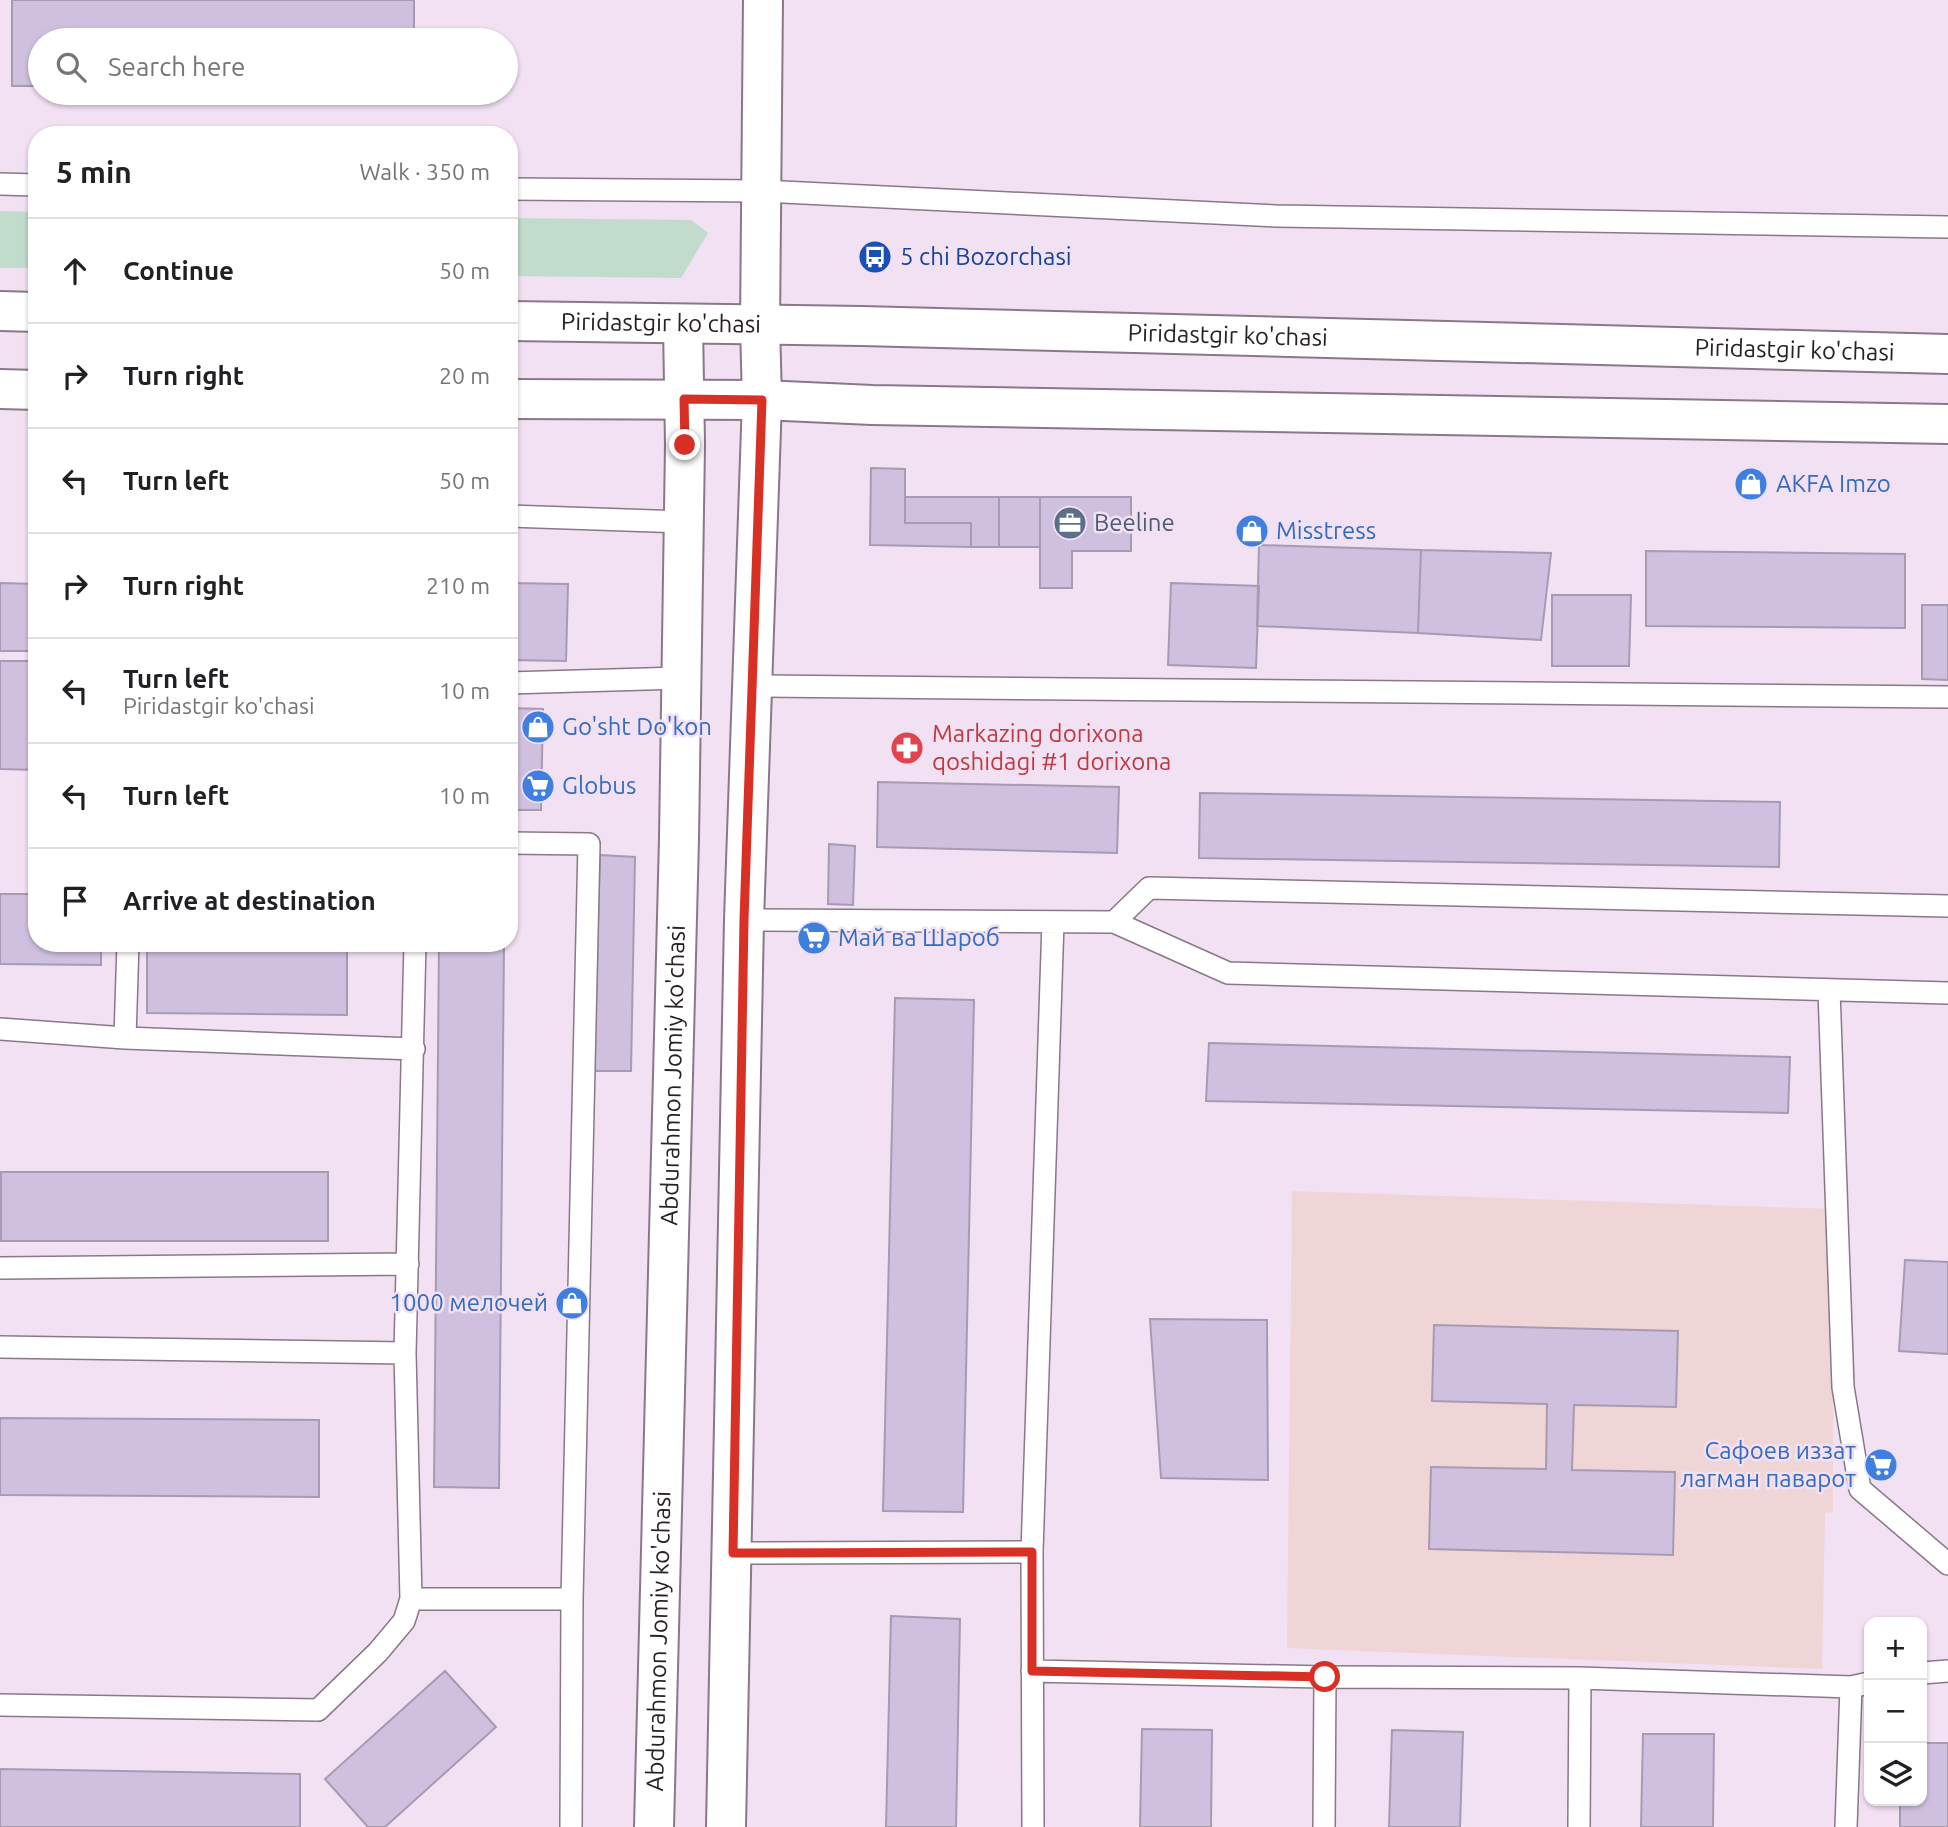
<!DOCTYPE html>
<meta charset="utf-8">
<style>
:root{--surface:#fff;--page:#f2f2f2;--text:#202124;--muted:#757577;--line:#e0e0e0}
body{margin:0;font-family:Ubuntu,sans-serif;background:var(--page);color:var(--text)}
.controls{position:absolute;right:21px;bottom:21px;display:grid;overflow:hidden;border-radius:14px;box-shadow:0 2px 5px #0004}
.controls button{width:63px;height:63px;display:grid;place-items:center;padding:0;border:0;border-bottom:2px solid var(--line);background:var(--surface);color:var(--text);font:35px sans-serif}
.stop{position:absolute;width:21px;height:21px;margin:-16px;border:5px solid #d93025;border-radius:50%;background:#fff}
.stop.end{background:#d93025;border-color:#fff;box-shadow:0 2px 7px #0008}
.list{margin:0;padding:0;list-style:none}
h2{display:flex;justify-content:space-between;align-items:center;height:91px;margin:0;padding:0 28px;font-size:30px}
h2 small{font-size:23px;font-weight:400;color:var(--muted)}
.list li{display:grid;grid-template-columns:46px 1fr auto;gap:21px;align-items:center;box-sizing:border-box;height:105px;padding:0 28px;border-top:2px solid var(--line)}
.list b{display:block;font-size:26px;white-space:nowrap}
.list p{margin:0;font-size:23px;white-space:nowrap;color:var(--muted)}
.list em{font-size:23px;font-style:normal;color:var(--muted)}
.icon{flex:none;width:38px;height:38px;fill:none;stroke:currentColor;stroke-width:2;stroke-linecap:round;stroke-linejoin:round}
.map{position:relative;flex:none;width:1948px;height:1827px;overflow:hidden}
.search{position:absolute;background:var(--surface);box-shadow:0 2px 5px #0004;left:28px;top:28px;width:490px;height:77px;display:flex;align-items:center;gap:18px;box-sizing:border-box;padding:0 24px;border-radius:38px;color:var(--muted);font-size:26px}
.panel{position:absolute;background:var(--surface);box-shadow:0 2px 5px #0004;left:28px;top:126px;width:490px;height:826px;border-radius:28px}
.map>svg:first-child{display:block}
.education{fill:#f0d5d6}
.green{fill:#c1dbcc}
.building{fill:#cfc0df;stroke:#a69bb1;stroke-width:2}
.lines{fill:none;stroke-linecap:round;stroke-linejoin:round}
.lane-casing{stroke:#897889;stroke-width:24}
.street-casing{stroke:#897889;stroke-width:42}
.secondary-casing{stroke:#897889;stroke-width:42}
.lane{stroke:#fff;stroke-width:21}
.street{stroke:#fff;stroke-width:38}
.secondary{stroke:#fff;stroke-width:38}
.route{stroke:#d93025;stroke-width:9}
.labels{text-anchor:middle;stroke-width:5;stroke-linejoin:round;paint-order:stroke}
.transit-label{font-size:24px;fill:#164399;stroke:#f2e0f3;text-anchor:start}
.street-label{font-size:24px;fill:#282128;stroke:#f2e0f3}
.shop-label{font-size:24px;fill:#366cbe;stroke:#f2e0f3;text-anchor:start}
.service-label{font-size:24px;fill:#4e5e75;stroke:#f2e0f3;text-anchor:start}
.health-label{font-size:24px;fill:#be3a42;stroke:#f2e0f3;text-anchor:start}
</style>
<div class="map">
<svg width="1948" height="1827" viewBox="0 0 1948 1827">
<rect width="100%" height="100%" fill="#f2e0f3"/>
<!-- education -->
<path class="education" d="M1292 1191 1833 1209V1512L1825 1513 1822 1669 1287 1648Z"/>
<!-- green -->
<path class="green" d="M0 211 37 212V268H0Z
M509 218 691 220 708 233 681 278 509 276Z"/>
<!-- building -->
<path class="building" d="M12 0H414V40H40V86H12Z
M871 468 905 469V523H971V547L870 545Z
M905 497H999V547H971V523H905Z
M999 497H1040V547H999Z
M1040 497H1131V551H1072V588H1040Z
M1259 545 1421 550 1418 633 1257 626Z
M1421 550 1551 553 1541 640 1418 633Z
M1646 551 1905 554V628L1646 626Z
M0 583 37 584V651H0Z
M509 583 568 584 566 661 509 660Z
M1171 583 1259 586 1256 668 1168 665Z
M1552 595H1631L1629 666H1552Z
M1922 605H1948V680L1922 679Z
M0 661H37V770L0 769Z
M509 708 543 709 541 810H509Z
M878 782 1119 787 1117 853 877 847Z
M1200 793 1780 802 1779 867 1199 858Z
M829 844 855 846 853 905 828 904Z
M600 855 635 857 631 1071H594Z
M0 894H37V943H101V965L0 964Z
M147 943H347V1015L147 1013Z
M439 943H504L499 1488 434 1487Z
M895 998 974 1000 963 1512 883 1511Z
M1209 1043 1790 1057 1788 1113 1206 1101Z
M1 1172H328V1241H1Z
M1905 1260 1948 1262V1354L1899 1351Z
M1150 1319 1267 1320 1268 1480 1161 1478Z
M1434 1325 1678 1331 1676 1407 1574 1405 1572 1470 1675 1472 1673 1555 1429 1549 1431 1467 1546 1469 1547 1404 1432 1401Z
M0 1418 319 1420V1497L0 1495Z
M891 1616 960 1619 956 1827H886Z
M445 1671 496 1727 385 1827H368L325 1779Z
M1142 1729 1212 1730 1211 1827H1140Z
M1392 1730 1463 1732 1460 1827H1389Z
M1643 1734H1714L1713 1827H1641Z
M1922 1743H1948V1827H1900V1801H1922Z
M0 1769 300 1774V1827H0Z"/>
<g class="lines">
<defs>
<path id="lane" d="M0 184 37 185
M509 189 760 191 1277 216 1948 227
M509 516 684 522
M509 683 680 678
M753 686 1948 697
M509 843 589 844 572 1599 571 1827
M744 920 1114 922 1149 888 1948 906
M1114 922 1228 973 1948 993
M415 943 405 1353 411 1599H572
M1829 990 1843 1387 1860 1489 1948 1564
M0 1029 125 1038 414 1049
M125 1038 128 943
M0 1268 408 1264
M0 1347 405 1353
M733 1553 1032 1552
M1032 1671 1325 1677 1580 1678 1851 1687 1869 1683
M1922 1673 1948 1671
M0 1705 318 1710 378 1652 404 1621 411 1599
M1033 1827 1032 1552 1053 922
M1324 1827 1325 1677
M1579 1827 1580 1678
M1846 1827 1851 1687"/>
<path id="street" d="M760 325 763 0"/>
<g id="secondary">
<path d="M0 311 37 312"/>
<path id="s1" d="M509 321 861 326 1948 354"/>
<path d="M0 389 37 390"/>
<path d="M509 399 762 400 872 405 1948 424"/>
<path id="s2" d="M654 1827 679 838 685 445 683 324"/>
<path d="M726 1827 744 920 762 400 760 325"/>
</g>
</defs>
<!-- lane casing -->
<use href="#lane" class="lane-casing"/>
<!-- street casing -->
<use href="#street" class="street-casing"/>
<!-- secondary casing -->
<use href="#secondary" class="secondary-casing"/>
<!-- lane -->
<use href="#lane" class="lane"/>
<!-- street -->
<use href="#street" class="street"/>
<!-- secondary -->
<use href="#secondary" class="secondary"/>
</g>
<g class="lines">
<!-- route -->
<path class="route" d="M685 445 684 399 762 400 744 920 733 1553 1032 1552V1671L1325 1677"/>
</g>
<!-- icons -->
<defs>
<symbol id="bus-disc" viewBox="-11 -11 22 22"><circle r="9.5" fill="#1a4fb4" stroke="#f2e0f3"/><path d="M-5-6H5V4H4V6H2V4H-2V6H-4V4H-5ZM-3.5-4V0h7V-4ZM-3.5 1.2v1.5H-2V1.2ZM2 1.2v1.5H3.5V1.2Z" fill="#fff"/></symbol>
<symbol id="shop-disc" viewBox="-11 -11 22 22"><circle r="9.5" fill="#3f7fe0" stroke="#f2e0f3"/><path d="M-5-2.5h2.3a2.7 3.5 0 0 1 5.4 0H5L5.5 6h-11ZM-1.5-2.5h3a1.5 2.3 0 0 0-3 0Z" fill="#fff"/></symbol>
<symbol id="office-disc" viewBox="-11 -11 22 22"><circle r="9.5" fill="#5c6f8a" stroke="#f2e0f3"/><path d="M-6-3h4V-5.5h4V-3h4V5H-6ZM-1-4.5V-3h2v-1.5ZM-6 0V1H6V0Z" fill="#fff"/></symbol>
<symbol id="pharmacy-disc" viewBox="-11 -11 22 22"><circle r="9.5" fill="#e0444e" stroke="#f2e0f3"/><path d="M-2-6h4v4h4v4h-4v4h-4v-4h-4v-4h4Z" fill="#fff"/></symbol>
<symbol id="supermarket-disc" viewBox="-11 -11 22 22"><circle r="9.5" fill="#3f7fe0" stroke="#f2e0f3"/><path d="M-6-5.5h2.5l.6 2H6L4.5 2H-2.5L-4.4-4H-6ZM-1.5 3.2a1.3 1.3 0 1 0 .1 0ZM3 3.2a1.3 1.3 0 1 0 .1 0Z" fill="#fff"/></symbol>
</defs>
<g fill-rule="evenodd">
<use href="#bus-disc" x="856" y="238" width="38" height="38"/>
<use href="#shop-disc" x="1732" y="465" width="38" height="38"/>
<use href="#office-disc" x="1051" y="504" width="38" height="38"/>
<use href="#shop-disc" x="1233" y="512" width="38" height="38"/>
<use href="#shop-disc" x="519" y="708" width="38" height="38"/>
<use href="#pharmacy-disc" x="888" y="729" width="38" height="38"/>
<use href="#supermarket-disc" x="519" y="767" width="38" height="38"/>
<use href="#supermarket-disc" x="795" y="919" width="38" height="38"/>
<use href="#shop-disc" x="553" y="1284" width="38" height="38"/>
<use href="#supermarket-disc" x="1862" y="1446" width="38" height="38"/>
</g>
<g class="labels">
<!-- transit labels -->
<g class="transit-label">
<text x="900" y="265">5 chi Bozorchasi</text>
</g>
<!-- street labels -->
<g class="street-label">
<text dy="8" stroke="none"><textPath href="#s1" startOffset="152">Piridastgir ko'chasi</textPath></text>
<text dy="8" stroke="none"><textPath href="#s1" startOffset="719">Piridastgir ko'chasi</textPath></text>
<text dy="8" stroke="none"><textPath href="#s1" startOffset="1286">Piridastgir ko'chasi</textPath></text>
<text dy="8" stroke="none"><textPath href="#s2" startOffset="752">Abdurahmon Jomiy ko'chasi</textPath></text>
<text dy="8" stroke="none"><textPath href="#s2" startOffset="186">Abdurahmon Jomiy ko'chasi</textPath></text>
</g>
<!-- shop labels -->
<g class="shop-label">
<text x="1776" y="492">AKFA Imzo</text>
<text x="1276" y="539">Misstress</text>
<text x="562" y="735">Go'sht Do'kon</text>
<text x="562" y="794">Globus</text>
<text x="838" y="946">Май ва Шароб</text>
<text x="548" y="1311" text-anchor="end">1000 мелочей</text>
<text x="1856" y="1459" text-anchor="end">Сафоев иззат<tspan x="1856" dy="28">лагман паварот</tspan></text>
</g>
<!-- service labels -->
<g class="service-label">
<text x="1094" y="531">Beeline</text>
</g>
<!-- health labels -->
<g class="health-label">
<text x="932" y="742">Markazing dorixona<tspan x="932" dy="28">qoshidagi #1 dorixona</tspan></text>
</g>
</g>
</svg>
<div class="controls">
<button>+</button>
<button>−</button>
<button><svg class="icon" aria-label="layers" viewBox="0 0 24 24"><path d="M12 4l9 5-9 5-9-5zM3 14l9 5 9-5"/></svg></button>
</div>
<div class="stop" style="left:1325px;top:1677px"></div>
<div class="stop end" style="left:685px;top:445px"></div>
<div class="search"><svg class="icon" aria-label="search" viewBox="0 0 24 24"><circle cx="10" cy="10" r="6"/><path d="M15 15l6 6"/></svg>Search here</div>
<section class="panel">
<h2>5 min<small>Walk · 350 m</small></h2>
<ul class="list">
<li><svg class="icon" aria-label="ahead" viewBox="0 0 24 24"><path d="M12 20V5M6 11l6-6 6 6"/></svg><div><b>Continue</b></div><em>50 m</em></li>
<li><svg class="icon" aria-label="right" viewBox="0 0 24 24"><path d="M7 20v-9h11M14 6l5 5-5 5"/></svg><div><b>Turn right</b></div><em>20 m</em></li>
<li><svg class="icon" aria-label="left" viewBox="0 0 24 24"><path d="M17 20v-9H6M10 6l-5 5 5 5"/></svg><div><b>Turn left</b></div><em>50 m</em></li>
<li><svg class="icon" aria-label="right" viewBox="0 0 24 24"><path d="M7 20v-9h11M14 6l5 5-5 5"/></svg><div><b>Turn right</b></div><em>210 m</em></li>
<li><svg class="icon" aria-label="left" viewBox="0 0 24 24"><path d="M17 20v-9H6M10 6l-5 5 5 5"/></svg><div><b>Turn left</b><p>Piridastgir ko'chasi</p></div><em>10 m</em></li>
<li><svg class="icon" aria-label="left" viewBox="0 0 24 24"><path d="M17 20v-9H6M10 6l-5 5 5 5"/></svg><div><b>Turn left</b></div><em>10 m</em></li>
<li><svg class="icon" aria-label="arrive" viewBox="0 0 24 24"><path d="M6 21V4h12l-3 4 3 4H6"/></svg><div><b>Arrive at destination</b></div></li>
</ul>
</section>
</div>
